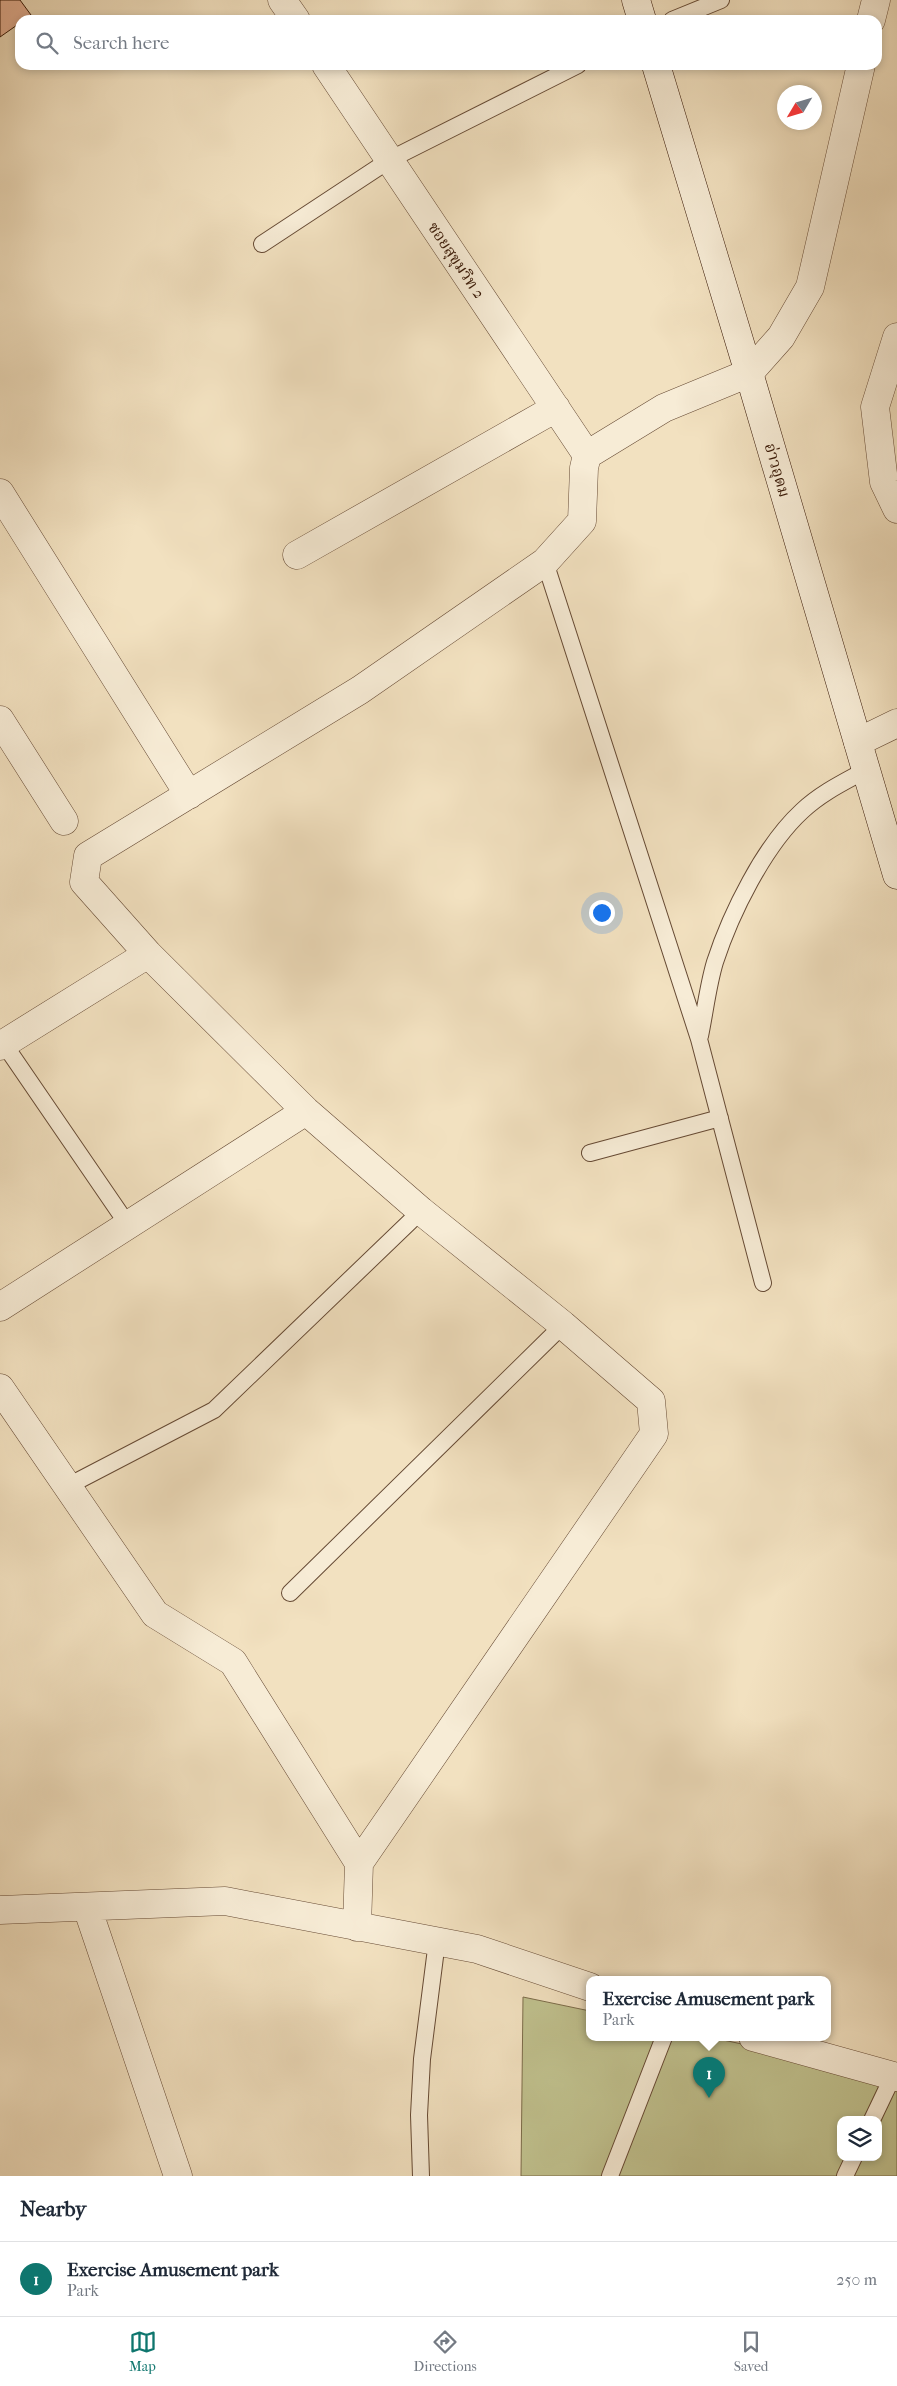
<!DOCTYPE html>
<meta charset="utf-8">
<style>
:root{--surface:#fff;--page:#f6f6f7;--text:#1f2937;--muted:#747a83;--line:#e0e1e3;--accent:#0f766e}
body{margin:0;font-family:"IM FELL French Canon","Noto Serif Thai",serif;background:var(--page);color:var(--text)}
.controls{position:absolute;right:15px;bottom:15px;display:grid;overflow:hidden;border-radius:10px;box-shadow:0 2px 8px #0003}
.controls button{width:45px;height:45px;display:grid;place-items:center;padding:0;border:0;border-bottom:1px solid var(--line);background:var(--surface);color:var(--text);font:25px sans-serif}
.compass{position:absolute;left:777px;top:85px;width:45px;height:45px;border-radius:50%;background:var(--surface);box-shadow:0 2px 8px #0003;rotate:232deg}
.you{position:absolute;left:601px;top:912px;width:18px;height:18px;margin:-12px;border:4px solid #fff;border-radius:50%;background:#1a73e8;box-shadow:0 0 0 8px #1a73e833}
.badge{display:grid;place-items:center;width:32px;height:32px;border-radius:50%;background:var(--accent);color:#fff;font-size:16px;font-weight:700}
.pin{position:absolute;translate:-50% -41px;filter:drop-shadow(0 1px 2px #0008)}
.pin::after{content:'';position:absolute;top:26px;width:18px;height:15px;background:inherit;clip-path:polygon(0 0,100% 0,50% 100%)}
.popup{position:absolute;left:586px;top:1976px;width:245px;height:65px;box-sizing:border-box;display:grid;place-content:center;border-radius:10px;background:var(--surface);filter:drop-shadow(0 1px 4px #0005);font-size:16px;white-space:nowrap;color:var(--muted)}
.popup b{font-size:19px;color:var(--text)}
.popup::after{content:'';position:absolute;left:50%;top:100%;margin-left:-10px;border:10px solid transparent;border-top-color:var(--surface)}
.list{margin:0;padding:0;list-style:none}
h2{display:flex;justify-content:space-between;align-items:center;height:65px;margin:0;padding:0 20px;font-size:21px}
h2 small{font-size:16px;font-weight:400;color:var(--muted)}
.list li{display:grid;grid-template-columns:32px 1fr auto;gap:15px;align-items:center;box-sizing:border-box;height:75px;padding:0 20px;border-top:1px solid var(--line)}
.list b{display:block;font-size:19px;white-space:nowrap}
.list p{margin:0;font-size:16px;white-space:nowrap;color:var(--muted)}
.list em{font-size:16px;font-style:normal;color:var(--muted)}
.icon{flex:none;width:28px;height:28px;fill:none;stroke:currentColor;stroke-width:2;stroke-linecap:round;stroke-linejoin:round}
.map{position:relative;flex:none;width:897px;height:2176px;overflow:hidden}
.search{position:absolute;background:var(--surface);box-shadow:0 2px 8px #0003;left:15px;right:15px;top:15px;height:55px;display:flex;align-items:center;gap:12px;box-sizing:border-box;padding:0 18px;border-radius:15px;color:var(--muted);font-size:19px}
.sheet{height:140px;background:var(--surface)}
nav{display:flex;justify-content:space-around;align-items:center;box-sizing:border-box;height:70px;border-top:1px solid var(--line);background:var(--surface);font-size:14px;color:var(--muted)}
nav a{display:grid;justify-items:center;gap:2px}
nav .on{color:var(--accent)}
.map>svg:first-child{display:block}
.green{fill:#c0c18e;stroke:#7c6c4a;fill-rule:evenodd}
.building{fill:#e5b194;stroke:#371705}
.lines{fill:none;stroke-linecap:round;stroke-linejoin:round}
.lane-casing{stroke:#664a34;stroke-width:18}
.street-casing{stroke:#664a34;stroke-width:29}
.secondary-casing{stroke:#371705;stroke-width:29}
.lane{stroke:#f7ecd6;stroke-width:16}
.street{stroke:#f7ecd6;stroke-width:28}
.secondary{stroke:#f7ecd6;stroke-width:28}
.labels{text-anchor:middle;stroke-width:4;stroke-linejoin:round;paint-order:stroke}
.street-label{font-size:16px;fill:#371705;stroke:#f7ecd6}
</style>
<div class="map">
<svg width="897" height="2176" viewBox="0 0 897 2176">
<rect width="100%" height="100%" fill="#f2e1c0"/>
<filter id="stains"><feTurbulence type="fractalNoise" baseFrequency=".004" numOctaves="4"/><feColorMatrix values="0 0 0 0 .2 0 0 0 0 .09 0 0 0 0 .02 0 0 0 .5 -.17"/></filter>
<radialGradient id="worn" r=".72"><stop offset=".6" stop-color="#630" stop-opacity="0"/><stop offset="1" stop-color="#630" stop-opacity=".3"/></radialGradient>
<!-- green -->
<path class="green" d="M523 1997 590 2011V2037H709L897 2077V2176H521ZM841 2120H878V2157H841Z"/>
<!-- building -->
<path class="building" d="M0 0H20L31 15 24 20H20V23L0 37Z"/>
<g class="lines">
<defs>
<path id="lane" d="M672 20 721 0
M262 244 391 159 578 65
M545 562 699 1039 763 1283
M700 1036C705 1012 708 985 715 962 731 913 764 846 802 811 821 793 844 782 866 770
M0 1038 128 1225
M590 1153 720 1118
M66 1487 214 1410 421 1211
M290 1593 563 1325
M872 2120 893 2076
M421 2176 419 2115 422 2059 437 1941
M610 2176 664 2037
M845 2176 854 2157"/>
<path id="street" d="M282 0 296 20
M871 20 876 0
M326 65 587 455
M897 337 875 407 884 482 897 509
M0 493 189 795
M297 555 556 408
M0 720 64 821
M858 742 897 723
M0 1046 148 954
M0 1307 306 1111
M0 1388 155 1614 233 1662 359 1863 357 1927
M359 1863 654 1434 651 1401 563 1325 421 1211 306 1111 148 954 84 882 88 856 360 690 545 562 582 521 584 468 587 455 664 408 749 373 781 337 810 287 861 65
M87 1907 178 2176
M0 1910 225 1901 477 1949 590 1987
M753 2037 897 2077"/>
<path id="secondary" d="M636 0 642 20
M656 65 749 373 897 875"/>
</defs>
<!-- lane casing -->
<use href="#lane" class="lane-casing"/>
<!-- street casing -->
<use href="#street" class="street-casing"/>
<!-- secondary casing -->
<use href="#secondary" class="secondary-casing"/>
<!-- lane -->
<use href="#lane" class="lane"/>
<!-- street -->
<use href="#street" class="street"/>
<!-- secondary -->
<use href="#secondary" class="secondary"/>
</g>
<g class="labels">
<!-- street labels -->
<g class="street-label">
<text transform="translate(457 260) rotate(56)" y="6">ซอยสุขุมวิท 2</text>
<text transform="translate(778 470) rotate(74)" y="6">อ่าวอุดม</text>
</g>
</g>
<rect width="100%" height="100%" filter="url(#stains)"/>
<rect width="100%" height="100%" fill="url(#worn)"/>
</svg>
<div class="controls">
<button><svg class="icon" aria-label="layers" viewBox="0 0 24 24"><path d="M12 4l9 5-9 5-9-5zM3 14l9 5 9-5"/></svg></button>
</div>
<svg class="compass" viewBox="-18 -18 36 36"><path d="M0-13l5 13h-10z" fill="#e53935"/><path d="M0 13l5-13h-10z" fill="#747a83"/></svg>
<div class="you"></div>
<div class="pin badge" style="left:709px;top:2098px">1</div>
<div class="popup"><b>Exercise Amusement park</b>Park</div>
<div class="search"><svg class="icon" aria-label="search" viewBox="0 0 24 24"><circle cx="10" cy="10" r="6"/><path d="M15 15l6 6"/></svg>Search here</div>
</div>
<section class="sheet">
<h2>Nearby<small></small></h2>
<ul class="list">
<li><span class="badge">1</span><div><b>Exercise Amusement park</b><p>Park</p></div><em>250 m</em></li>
</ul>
</section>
<nav>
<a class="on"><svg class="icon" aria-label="map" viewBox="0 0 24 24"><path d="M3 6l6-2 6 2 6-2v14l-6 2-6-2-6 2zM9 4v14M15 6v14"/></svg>Map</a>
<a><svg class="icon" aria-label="directions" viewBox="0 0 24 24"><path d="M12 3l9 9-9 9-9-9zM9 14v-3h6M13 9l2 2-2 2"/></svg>Directions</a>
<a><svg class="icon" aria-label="saved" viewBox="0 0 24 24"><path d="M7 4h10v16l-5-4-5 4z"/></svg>Saved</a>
</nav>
